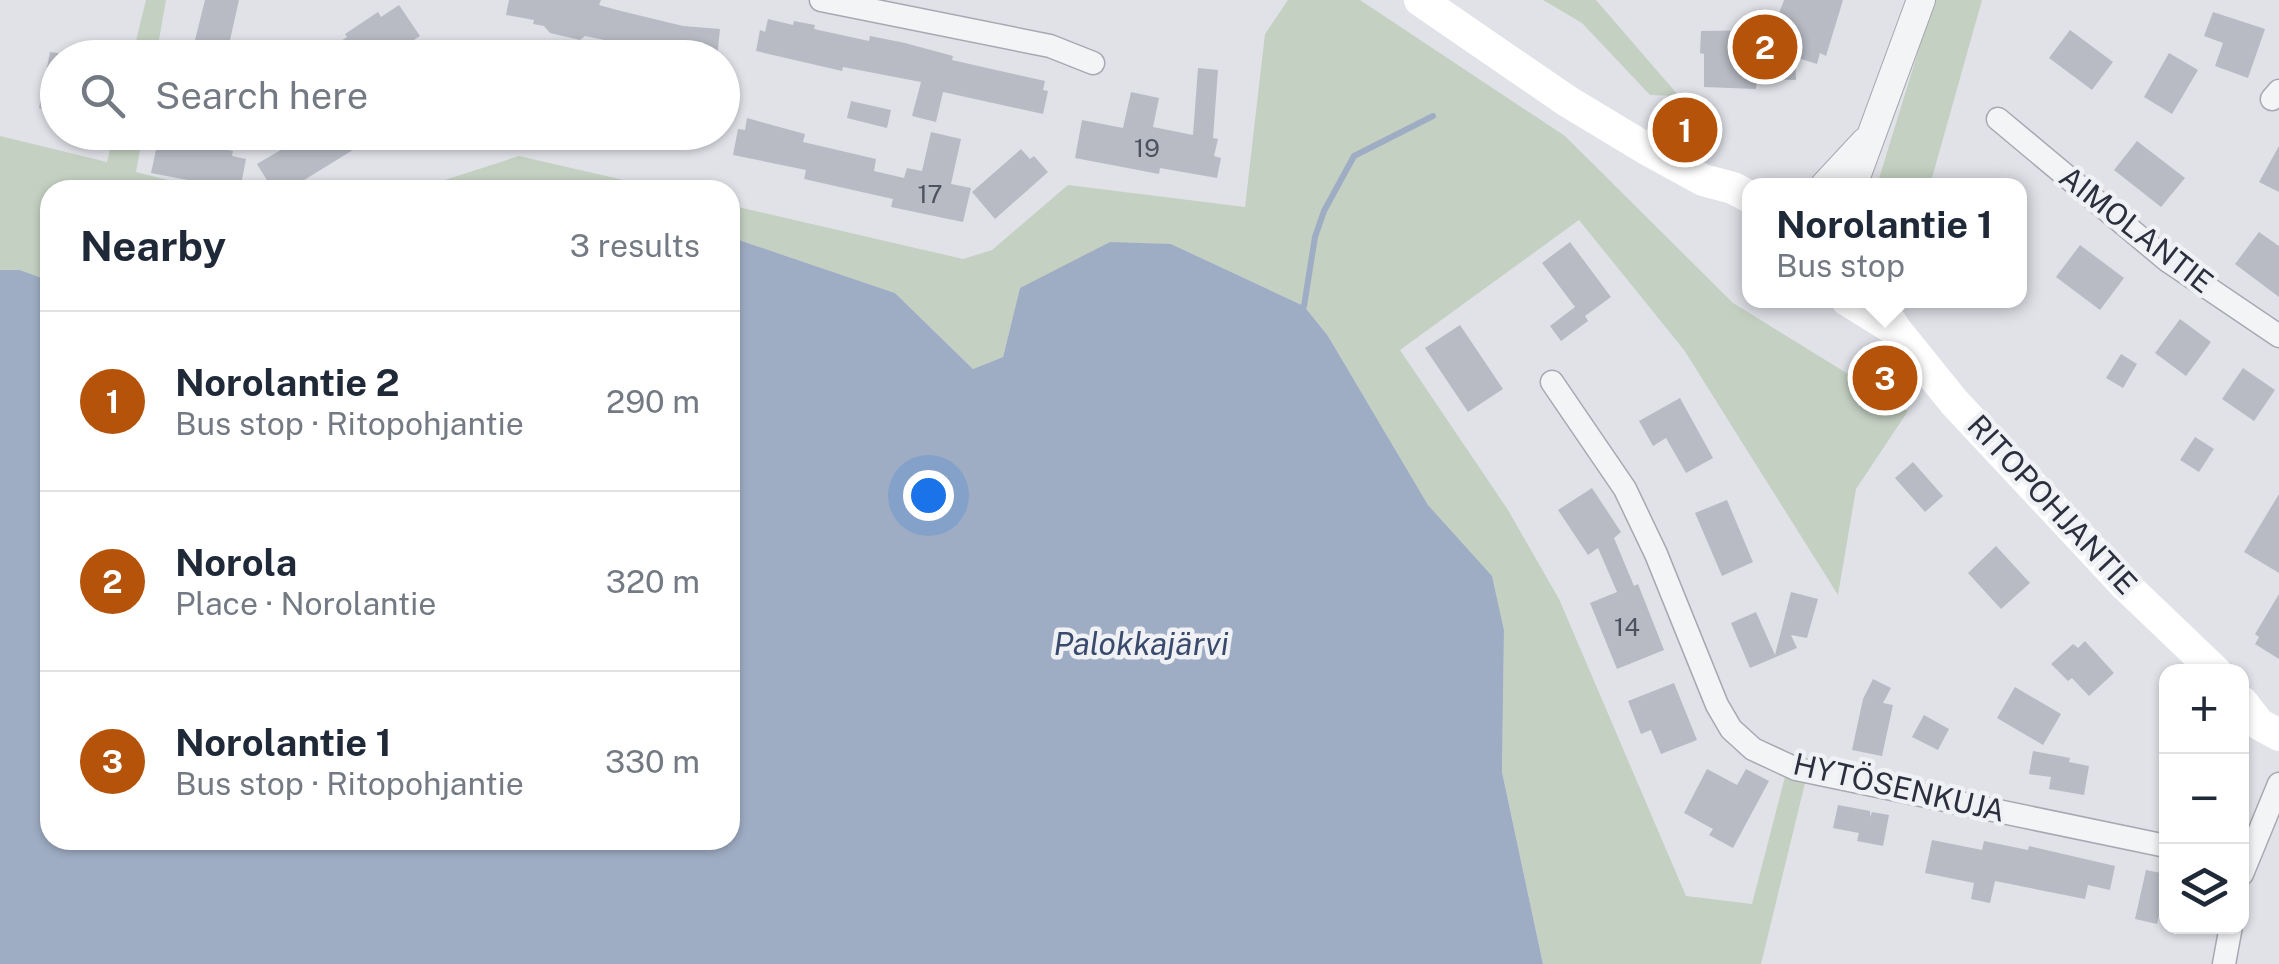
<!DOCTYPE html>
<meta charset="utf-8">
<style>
:root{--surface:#fff;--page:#f2f2f3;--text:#1f2937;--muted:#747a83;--line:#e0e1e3;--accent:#b45309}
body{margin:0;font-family:"Public Sans",sans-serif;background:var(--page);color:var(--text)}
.controls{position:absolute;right:30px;bottom:30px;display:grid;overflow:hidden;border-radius:20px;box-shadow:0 2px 8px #0004}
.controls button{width:90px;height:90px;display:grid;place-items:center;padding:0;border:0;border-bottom:2px solid var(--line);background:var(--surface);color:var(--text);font:50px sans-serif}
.you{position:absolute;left:928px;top:495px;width:35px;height:35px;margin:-25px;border:8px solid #fff;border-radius:50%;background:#1a73e8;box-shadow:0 0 0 15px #1a73e833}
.badge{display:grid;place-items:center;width:65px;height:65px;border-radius:50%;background:var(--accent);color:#fff;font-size:32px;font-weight:700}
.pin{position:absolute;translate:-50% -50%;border:5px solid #fff;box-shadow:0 2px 10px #0006}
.popup{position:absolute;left:1742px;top:178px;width:285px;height:130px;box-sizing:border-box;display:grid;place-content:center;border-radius:20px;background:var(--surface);filter:drop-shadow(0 2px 8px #0005);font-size:32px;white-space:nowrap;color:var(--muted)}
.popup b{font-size:38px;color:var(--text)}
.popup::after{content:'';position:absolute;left:50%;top:100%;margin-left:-20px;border:20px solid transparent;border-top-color:var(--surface)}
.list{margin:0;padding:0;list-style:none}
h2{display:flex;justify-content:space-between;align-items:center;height:130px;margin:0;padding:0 40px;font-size:42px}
h2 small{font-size:32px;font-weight:400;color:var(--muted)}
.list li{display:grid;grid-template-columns:65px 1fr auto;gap:30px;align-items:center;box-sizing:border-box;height:180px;padding:0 40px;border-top:2px solid var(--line)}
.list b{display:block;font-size:38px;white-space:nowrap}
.list p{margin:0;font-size:32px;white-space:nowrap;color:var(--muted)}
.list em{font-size:32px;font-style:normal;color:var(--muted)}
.icon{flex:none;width:55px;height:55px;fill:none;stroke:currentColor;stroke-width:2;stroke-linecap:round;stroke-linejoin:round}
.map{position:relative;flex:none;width:2279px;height:964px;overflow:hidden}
.search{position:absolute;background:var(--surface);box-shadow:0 2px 8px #0004;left:40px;top:40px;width:700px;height:110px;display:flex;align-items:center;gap:25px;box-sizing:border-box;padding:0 35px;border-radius:55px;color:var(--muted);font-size:38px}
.panel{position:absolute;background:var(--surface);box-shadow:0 2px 8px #0004;left:40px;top:180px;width:700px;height:670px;border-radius:30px}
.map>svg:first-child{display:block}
.green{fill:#c4d1c2}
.water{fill:#9fadc4}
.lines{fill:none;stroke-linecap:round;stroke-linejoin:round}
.stream{stroke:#9fadc4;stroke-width:6}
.building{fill:#b8bbc4}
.minor-casing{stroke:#a6a9b2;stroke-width:25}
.tertiary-casing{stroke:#a6a9b2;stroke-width:30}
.minor{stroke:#f3f4f6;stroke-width:22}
.tertiary{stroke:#f3f4f6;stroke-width:28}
.secondary{stroke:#fff;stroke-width:32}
.labels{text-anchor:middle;stroke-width:9;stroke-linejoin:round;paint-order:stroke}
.number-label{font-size:25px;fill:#4e5260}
.street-label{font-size:30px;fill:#2b2f3e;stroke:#f0f1f5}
.water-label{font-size:32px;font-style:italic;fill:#394a6d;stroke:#f0f1f5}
</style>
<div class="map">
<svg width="2279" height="964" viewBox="0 0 2279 964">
<rect width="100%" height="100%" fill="#e0e2e8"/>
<!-- green -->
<path class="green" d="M146 0H166L156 57H132Z
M1288 0H1360L1565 136 1733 303 1908 411 1856 489 1838 595 1684 350 1579 220 1400 350 1508 510 1559 599 1686 896 1752 904 1786 773 1806 779 1761 964H1543L1502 772 1504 630 1492 577 1428 505 1328 336 1304 306 1171 244 1020 288 1003 357 973 369 895 293 730 237V205L963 259 992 250 1068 185 1245 207 1265 34Z
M1543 0H1596L1679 96 1650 95 1582 23Z
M1934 0H1982L1930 185H1877Z
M114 133H143L136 172 208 190H50V281L20 270H0V136L107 162Z
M519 156 667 190H414Z"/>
<!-- water -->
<path class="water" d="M730 237 895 293 973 369 1003 357 1020 288 1110 242 1171 244 1304 306 1328 336 1428 505 1492 576 1504 630 1502 772 1543 964H0V270H20L50 281V840H730Z"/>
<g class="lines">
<!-- stream -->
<path class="stream" d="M1304 306 1315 237 1324 211 1354 156 1433 116"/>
</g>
<!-- building -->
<path class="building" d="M205 0H239L230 40 242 44 239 58H205L208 44 195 40Z
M509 0H601L599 5 617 10 683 26 720 29 717 58H644L635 55 631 50 618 47 619 43 585 36 580 40 550 33 544 26 533 24 534 20 506 15Z
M1784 0H1843L1826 56 1820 53 1817 64 1795 57 1796 80 1757 79 1756 89 1704 87V54L1700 53 1701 31 1773 30Z
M399 5 420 36 387 58H316L347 37 345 34 378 12 381 17Z
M2213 12 2265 29 2248 78 2215 66 2223 43 2204 36Z
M768 19 793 25 794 21 815 25 814 29 869 41 870 36 905 43 953 56 952 60 1045 81 1043 90 1048 91 1043 114 943 92 936 122 912 116 921 82 843 67 842 71 756 51 760 30 765 32Z
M2070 30 2113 62 2092 90 2049 58Z
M50 52 58 53V112L39 108Z
M2169 53 2198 70 2172 114 2144 97Z
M1198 68 1218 70 1213 138 1218 139 1214 156 1221 158 1217 178 1160 168 1159 174 1075 158 1082 120 1123 128 1131 92 1159 98 1153 127 1193 135Z
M851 101 891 110 887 128 847 118Z
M747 118 805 134 803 142 876 159 874 171 904 178 907 168 922 171 931 132 961 139 951 184 971 188 963 222 891 207 893 199 804 179 806 170 733 155 738 129 745 130Z
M298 132H382L288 190H273L257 164 301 138Z
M159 136 224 145 223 149 233 151 232 156 246 159 240 190 151 173Z
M2137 141 2185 178 2161 207 2114 170Z
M2279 146V192L2259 182Z
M1021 149 1030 159 1034 156 1048 172 995 219 972 192Z
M2259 232 2279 246V297L2235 264Z
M1570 242 1611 297 1585 316 1588 321 1561 341 1550 326 1575 307 1542 263Z
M2080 245 2124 278 2100 310 2056 277Z
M2180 319 2211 342 2186 376 2155 353Z
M1460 325 1503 389 1468 412 1425 348Z
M2121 354 2137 364 2123 388 2106 378Z
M2243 368 2275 390 2254 421 2222 399Z
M1680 398 1713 458 1686 473 1666 438 1653 446 1639 421Z
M2195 437 2214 449 2199 472 2180 460Z
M1913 462 1943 496 1925 512 1895 478Z
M1592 488 1621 532 1614 538 1634 586 1638 584 1664 650 1617 669 1590 603 1617 592 1598 548 1588 555 1558 510Z
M2279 494V573L2244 552Z
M1727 500 1753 562 1722 576 1695 513Z
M1996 546 2030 583 2001 609 1968 573Z
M1791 592 1818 599 1807 638 1791 635 1797 648 1750 668 1731 623 1756 612 1775 655Z
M2279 594V659L2255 644 2259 637 2255 634Z
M2085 641 2114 673 2089 696 2072 678 2068 681 2051 664 2073 644 2078 648Z
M1873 679 1891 688 1883 703 1893 705 1882 756 1852 750 1863 699Z
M1674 683 1697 740 1661 754 1651 730 1641 734 1628 701Z
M2015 687 2061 714 2043 745 1997 718Z
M1924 715 1949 729 1938 750 1912 737Z
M2033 751 2070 758 2069 762 2089 766 2084 795 2049 789 2051 777 2029 774Z
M1707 769 1737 785 1746 769 1769 781 1733 848 1709 835 1713 829 1684 813Z
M1838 805 1870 811V817L1872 812 1889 815 1883 846 1857 841 1859 833 1833 828Z
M1932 840 1982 850 1984 841 2028 850 2029 846 2115 866 2110 890 2088 885 2085 899 1995 881 1990 903 1971 899 1974 883 1925 873Z
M2146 870 2166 874V908L2161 907 2157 924 2135 919Z"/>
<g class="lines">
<defs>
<path id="minor" d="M821 0 1050 46 1093 63
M2272 99 2279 91
M1998 119 2168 261 2279 336
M1552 382 1625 489 1656 554 1717 705 1731 729 1753 749 1796 769 2166 846
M2242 874 2279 784
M2224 964 2231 926"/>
<path id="tertiary" d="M1825 185 1865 142
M1853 185 1921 0"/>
</defs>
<!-- minor casing -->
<use href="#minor" class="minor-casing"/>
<!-- tertiary casing -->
<use href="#tertiary" class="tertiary-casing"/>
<!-- minor -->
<use href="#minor" class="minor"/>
<!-- tertiary -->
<use href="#tertiary" class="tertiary"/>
<!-- secondary -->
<path class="secondary" d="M1420 0 1567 101 1650 151 1703 180 1733 188 1750 197
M1847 300 1892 328
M1876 300 1896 330 1954 402 2126 586 2216 672
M2242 702 2259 724 2279 735"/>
</g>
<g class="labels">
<!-- number labels -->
<g class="number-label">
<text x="1147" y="157">19</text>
<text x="930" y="203">17</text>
<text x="1627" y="636">14</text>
</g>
<!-- street labels -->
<g class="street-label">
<text transform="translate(2136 230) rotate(38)" y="10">AIMOLANTIE</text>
<text transform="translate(2052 505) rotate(47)" y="10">RITOPOHJANTIE</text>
<text transform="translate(1899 788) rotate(13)" y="10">HYTÖSENKUJA</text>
</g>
<!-- water labels -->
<g class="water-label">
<text x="1141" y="655">Palokkajärvi</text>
</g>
</g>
</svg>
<div class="controls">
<button>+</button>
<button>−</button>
<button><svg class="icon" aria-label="layers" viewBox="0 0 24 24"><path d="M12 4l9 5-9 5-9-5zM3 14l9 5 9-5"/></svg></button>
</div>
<div class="you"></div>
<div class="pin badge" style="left:1685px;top:130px">1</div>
<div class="pin badge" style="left:1765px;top:47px">2</div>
<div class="pin badge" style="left:1885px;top:378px">3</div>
<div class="popup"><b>Norolantie 1</b>Bus stop</div>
<div class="search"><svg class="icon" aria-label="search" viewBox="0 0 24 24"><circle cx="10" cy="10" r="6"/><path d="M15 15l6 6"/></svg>Search here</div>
<section class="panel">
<h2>Nearby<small>3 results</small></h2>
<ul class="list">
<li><span class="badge">1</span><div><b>Norolantie 2</b><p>Bus stop · Ritopohjantie</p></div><em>290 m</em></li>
<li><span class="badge">2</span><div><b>Norola</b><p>Place · Norolantie</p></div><em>320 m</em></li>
<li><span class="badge">3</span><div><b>Norolantie 1</b><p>Bus stop · Ritopohjantie</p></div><em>330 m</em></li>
</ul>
</section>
</div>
